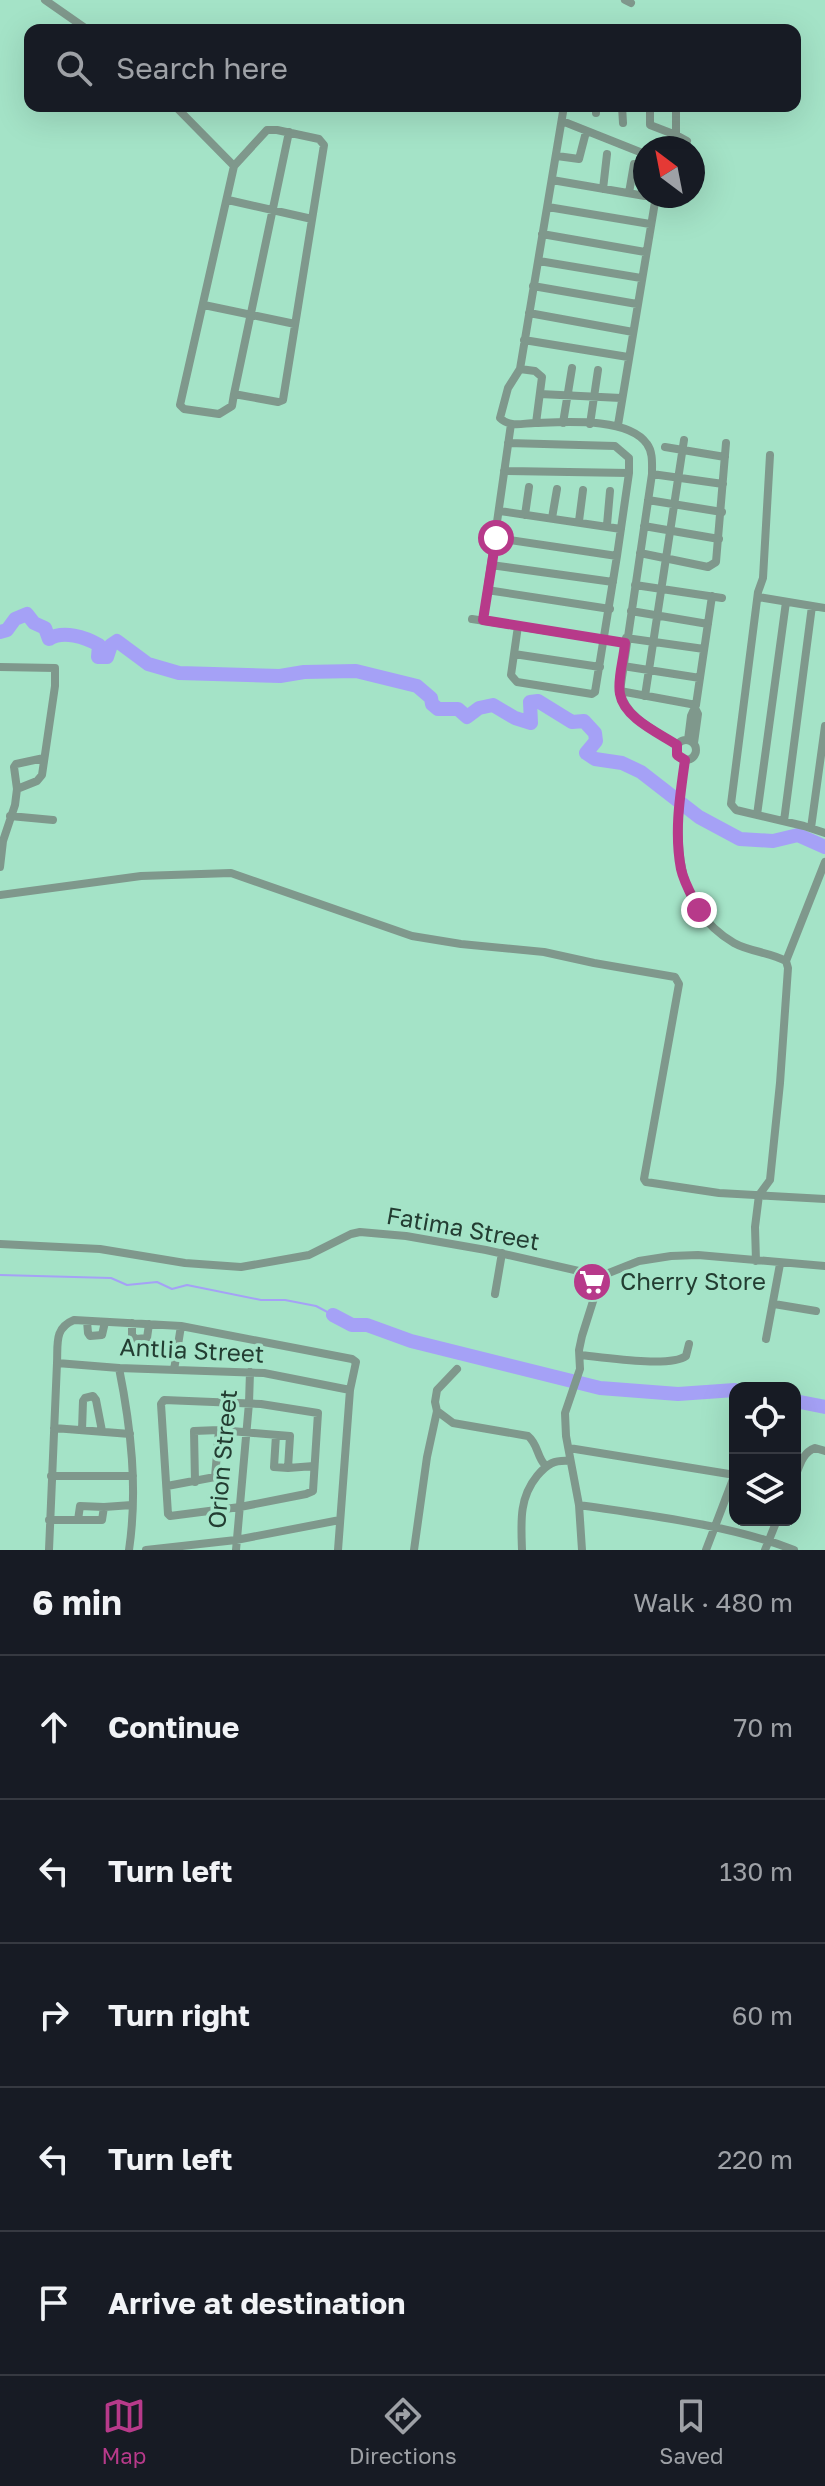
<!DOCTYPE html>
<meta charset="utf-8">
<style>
:root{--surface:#171b24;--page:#20242c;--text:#f1f3f6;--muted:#9ea1a6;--line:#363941;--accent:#b73a8a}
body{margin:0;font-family:"Golos Text",sans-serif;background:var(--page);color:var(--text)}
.controls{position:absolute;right:24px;bottom:24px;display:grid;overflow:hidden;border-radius:16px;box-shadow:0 8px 32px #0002}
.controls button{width:72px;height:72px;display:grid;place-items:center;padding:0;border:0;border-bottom:2px solid var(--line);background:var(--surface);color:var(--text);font:40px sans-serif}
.compass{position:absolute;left:633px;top:136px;width:72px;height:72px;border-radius:50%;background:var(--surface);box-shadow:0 8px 32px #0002;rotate:328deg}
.stop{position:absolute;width:24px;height:24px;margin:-18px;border:6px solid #b73a8a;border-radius:50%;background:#fff}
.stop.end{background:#b73a8a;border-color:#fff;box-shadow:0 2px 8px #0008}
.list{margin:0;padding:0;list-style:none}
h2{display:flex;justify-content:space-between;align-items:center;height:104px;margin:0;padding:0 32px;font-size:34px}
h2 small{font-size:26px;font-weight:400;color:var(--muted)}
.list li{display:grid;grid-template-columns:52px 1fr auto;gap:24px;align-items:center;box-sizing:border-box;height:144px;padding:0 32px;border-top:2px solid var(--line)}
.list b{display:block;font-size:30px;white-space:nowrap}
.list em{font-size:26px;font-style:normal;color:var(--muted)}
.icon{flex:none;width:44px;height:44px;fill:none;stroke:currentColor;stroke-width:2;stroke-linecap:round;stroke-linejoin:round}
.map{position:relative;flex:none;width:825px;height:1550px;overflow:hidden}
.search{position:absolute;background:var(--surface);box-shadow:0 8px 32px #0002;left:24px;right:24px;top:24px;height:88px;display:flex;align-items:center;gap:20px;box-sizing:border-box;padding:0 28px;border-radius:16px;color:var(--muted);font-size:30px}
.sheet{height:824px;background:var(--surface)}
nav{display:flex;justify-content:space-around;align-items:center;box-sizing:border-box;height:112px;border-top:2px solid var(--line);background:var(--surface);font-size:22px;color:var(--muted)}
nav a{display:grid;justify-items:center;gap:4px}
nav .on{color:var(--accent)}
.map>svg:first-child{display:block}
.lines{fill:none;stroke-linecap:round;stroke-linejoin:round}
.stream{stroke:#a5a1f6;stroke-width:2}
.river{stroke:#a5a1f6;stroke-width:14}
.minor{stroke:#7f988c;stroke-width:8}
.route{stroke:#b73a8a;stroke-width:10}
.labels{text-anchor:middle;stroke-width:7;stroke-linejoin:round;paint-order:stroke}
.street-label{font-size:24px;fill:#233d32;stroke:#a4e3c7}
.poi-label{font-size:24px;fill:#233d32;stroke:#a4e3c7;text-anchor:start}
</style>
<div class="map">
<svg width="825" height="1550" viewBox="0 0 825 1550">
<rect width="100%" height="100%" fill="#a4e3c7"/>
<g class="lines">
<!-- stream -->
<path class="stream" d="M0 1275 111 1278 127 1285 157 1282 172 1289 187 1285 261 1300H285L316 1306 333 1315"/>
<!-- river -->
<path class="river" d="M0 632 7 630 15 619 27 614 34 623 45 628 49 639C63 630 85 637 99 645L98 657H107L111 645 117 641 148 664 179 673 280 676 304 672 356 671 417 686 431 698 432 704 438 709H458L467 717 479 708 493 705 515 718 531 723 530 702 538 701 572 722 584 721 595 733 596 741 586 753 595 759 622 763 641 772 699 817 740 839 773 841 798 835 825 847
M333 1315 352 1325H367L411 1341 600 1388 678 1394 735 1390
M795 1401 825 1407"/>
<!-- minor -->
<path class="minor" d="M45 0 88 30
M625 0 631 3
M175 106 234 166
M564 106 520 369 508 388 500 418C510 428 523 423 535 423 565 422 628 417 647 444 653 452 652 463 652 474L620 691C626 718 656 731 677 745
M596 106V113
M622 106 623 123
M650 106V125L676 135V106H665
M562 121 645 154
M267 130H277L319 139 324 145 283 400 278 402 234 394 232 406 219 414 184 409 180 405 234 166Z
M676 135 687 141
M662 148 663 143
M557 156 579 159 586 132
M552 180 645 196
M603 189 607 154
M629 193 634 164
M228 200 312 219
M548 207 650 224
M542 234 645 252
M539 261 641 278
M533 286 637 304
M204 305 295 324
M529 313 633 332
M524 340 628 357
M520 369 535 371 542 377 536 423
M234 394 289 132
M540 394 621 398
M563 423 572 368
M590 424 598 370
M618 425 656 196
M508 443 615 446 629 458V473L617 556 595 692 592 694 517 682 511 675 518 626
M665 447 725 457
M770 455 763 578 758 592 731 804 736 810 804 826 825 833
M504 471 629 473
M652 474 723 484
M648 500 722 512
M500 511 621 529
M525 515 529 487
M552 518 557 489
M579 521 583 490
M607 525 610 491
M644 526 719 539
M496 538 617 556
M640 553 708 567 716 562 726 443
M491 565 613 582
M635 585 722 598
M487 590 610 609
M758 597 825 608
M631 611 708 624
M472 619 625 643
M483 620 511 424
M626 638 704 649
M514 654 600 667
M623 666 700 678
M0 667 55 668V686L42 775 37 781 17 789 15 805 3 841 0 867
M620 691 696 705
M645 696 684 440
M676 750a10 10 0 1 1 20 0a10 10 0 1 1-20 0Z
M688 740 691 716 696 705 712 596
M694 743 698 714 695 708
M685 760C676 825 666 903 734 943 750 952 770 952 786 961L788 968 780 1083 770 1180 759 1195 755 1227 756 1261
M17 789 14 767 16 764 44 758
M757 815 786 602
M10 816 53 820
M784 821 812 606
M811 828 825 726
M0 895 141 876 231 873 412 936 461 944 544 952 594 963 675 977 679 984 644 1179 646 1182 719 1193 825 1199
M786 961 825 862
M0 1244 100 1249 185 1263 241 1267 309 1255 351 1234 360 1232 406 1236 486 1250 601 1276 639 1261 671 1256 698 1255 825 1266
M495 1294 502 1253
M774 1304 816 1311
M87 1321 88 1333 90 1336 102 1335 105 1322
M132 1323V1336L136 1339 147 1338 149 1324
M766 1339 780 1264
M580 1355C601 1357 670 1368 686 1356L689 1344
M57 1363C58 1344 54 1328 74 1320L181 1326 352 1359 356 1362 350 1390
M119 1368C131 1428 138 1489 129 1550
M174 1370 181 1326
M164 1400 261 1404 318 1413 313 1491 306 1494 240 1507 170 1516 168 1514 161 1404Z
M437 1411 453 1423 528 1436C538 1444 537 1457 545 1465
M54 1428 130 1434
M82 1430 83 1401 85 1398 93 1396 96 1400 102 1431
M276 1435 274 1467 288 1468
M569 1448 735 1475
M51 1476H133
M795 1477C800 1465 802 1453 815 1448L825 1451
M195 1482 194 1431 219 1430
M167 1486 215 1477 219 1430 290 1436 288 1468 314 1466
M579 1505C646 1515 731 1525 794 1550
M49 1520H102L104 1507 132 1505
M78 1520 80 1506 104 1507
M49 1550 57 1363 119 1368 264 1373 350 1390 338 1550
M146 1550 236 1540 340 1520
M236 1550 249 1403 250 1372
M414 1550 427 1457 437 1411 435 1402 437 1390 457 1369
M522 1550C521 1522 519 1498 537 1476 548 1463 554 1460 570 1461
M582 1550 579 1505 566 1436 565 1413 580 1369 579 1350 582 1336 601 1276
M706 1550 735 1474
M765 1550 777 1520"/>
</g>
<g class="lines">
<!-- route -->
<path class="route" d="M496 538 483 620 625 643C624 659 617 679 620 694 624 718 659 733 677 745V755L685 760C680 796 674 832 681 869 684 883 692 896 699 910"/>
</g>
<!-- icons -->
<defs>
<symbol id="supermarket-disc" viewBox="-11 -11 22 22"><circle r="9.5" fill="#b73a8a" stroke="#a4e3c7"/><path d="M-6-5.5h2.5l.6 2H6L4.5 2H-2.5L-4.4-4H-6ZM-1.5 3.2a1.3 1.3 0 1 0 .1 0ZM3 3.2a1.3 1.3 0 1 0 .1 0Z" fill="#fff"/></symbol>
</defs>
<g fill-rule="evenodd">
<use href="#supermarket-disc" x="570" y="1260" width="44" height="44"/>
</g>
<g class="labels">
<!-- street labels -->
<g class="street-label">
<text transform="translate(463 1229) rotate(10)" y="8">Fatima Street</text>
<text transform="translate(192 1351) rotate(3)" y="8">Antlia Street</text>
<text transform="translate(223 1459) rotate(-85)" y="8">Orion Street</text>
</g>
<!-- poi labels -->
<g class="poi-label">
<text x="620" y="1290">Cherry Store</text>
</g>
</g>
</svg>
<div class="controls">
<button><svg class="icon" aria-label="locate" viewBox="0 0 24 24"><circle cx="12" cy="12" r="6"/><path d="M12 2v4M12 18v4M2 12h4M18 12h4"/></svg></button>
<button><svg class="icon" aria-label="layers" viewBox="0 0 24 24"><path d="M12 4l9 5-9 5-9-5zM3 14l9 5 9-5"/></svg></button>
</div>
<svg class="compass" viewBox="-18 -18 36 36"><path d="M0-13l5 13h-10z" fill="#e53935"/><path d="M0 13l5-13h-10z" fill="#9ea1a6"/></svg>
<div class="stop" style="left:496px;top:538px"></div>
<div class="stop end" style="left:699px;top:910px"></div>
<div class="search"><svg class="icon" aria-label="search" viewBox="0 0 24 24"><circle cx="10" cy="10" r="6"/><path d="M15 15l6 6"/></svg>Search here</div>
</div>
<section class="sheet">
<h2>6 min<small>Walk · 480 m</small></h2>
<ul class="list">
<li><svg class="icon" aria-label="ahead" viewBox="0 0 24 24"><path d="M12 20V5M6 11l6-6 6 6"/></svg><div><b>Continue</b></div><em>70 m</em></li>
<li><svg class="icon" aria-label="left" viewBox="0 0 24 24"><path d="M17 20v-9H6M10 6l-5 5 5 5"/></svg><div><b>Turn left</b></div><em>130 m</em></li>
<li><svg class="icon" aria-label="right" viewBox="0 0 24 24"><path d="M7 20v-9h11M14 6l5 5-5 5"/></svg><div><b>Turn right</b></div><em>60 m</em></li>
<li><svg class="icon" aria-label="left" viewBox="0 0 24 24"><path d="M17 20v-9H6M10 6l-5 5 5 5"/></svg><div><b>Turn left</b></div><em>220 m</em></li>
<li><svg class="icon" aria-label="arrive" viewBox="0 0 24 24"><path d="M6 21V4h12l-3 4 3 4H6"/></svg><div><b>Arrive at destination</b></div></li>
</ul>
</section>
<nav>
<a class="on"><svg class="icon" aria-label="map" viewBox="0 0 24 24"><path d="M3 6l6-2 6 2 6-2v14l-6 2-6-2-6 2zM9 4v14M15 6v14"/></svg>Map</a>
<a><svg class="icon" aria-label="directions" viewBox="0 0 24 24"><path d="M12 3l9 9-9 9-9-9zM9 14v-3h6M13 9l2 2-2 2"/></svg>Directions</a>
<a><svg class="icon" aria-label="saved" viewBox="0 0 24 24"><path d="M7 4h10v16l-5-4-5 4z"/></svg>Saved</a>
</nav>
